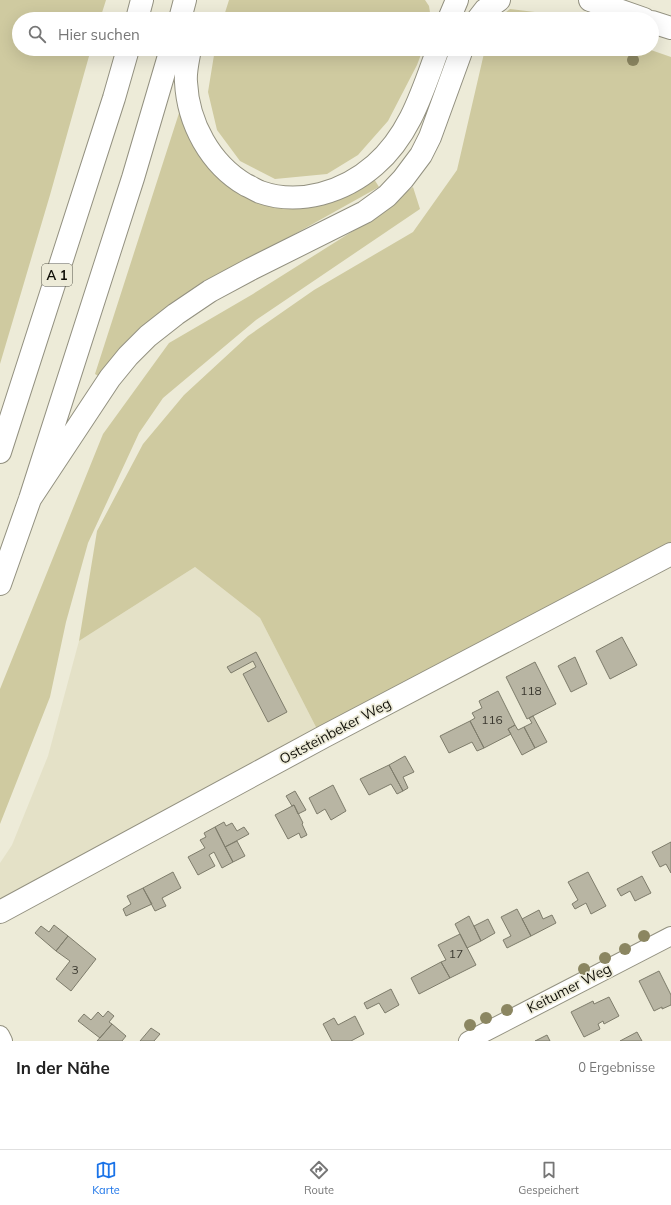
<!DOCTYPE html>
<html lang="de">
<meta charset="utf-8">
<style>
:root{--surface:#fff;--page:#f6f6f6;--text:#222;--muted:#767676;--line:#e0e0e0;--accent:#1a73e8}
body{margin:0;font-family:Mulish,sans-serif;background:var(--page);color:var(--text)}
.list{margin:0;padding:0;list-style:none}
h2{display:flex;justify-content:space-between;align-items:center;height:52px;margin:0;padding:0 16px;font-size:17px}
h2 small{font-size:13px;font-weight:400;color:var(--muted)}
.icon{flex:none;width:22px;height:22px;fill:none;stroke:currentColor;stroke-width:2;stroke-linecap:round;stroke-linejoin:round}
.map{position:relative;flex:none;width:671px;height:1041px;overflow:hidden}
.search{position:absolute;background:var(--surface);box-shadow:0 4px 16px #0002;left:12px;right:12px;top:12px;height:44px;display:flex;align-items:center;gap:10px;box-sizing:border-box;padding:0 14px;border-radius:22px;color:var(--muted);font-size:15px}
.sheet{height:108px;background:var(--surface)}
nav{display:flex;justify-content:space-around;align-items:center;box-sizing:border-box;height:56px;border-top:1px solid var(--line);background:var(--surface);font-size:11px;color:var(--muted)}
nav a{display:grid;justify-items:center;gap:2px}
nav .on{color:var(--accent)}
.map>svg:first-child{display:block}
.built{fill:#e4e1c7}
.green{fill:#cfcaa0}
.building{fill:#b8b5a3;stroke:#7e7c6b}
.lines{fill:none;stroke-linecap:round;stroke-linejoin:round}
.minor-casing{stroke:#939180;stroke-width:20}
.tertiary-casing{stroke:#939180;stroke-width:24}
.secondary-casing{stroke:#939180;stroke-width:24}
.motorway-casing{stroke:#939180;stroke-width:24}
.minor{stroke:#fff;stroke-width:18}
.tertiary{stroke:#fff;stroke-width:22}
.secondary{stroke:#fff;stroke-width:22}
.motorway{stroke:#fff;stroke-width:22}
.tree{fill:#8b8661}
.labels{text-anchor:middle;stroke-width:3.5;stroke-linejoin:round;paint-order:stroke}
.number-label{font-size:12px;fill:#3b3930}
.shield{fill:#edebd8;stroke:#535247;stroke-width:1}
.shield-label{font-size:13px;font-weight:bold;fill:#111009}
.street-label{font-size:14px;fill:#111009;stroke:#edebd8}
</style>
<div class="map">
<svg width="671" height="1041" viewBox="0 0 671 1041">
<rect width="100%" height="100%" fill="#edebd8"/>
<!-- built -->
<path class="built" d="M195 567 260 618 318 731 0 900V863L12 845 48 756 79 641Z"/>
<!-- green -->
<path class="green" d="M0 0H106L100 19H19V49H91L50 195 0 364Z
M229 0H425L429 6 431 19H223Z
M510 9 543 13 560 19H497Z
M215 49H423L417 65 388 121 358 155 327 174 275 179 240 161 217 130 208 92Z
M485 49H648L671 57V544L318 731 260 618 195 567 79 641 97 531 143 444 184 395 248 336 314 290 413 232 457 170Z
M180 110 241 194 374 179 379 187 205 284 100 377 95 374Z
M413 187 420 209 256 320 163 398 139 433 88 543 66 622 50 697 0 824V689L103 434 169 343 253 294 353 231Z"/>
<!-- building -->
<path class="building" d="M622 637 637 665 610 679 596 651Z
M256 652 287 712 268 722 243 674 256 667 253 661 231 673 227 667Z
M575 657 587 684 571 692 558 666Z
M535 662 556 704 527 719 506 677Z
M498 691 515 725 508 729 511 734 484 748 470 721 475 718 472 713 482 708 479 701Z
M533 716 547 742 535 748 524 727 532 723 529 718Z
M470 721 484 748 477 751 472 742 449 753 440 736Z
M515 725 518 730 524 727 535 748 522 755 508 729Z
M405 756 414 772 403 777 408 788 403 791 389 765Z
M389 765 403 791 397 794 391 784 369 795 360 779Z
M333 785 346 811 331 820 325 809 317 814 309 798Z
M295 791 306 810 298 814 294 805 292 806 286 796Z
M294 805 303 823 302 824 307 835 301 838 299 833 288 839 275 815Z
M224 822 226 826 232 823 237 831 244 827 249 834 225 847 215 827Z
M215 827 233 862 222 868 214 852 209 855 215 866 198 875 188 857 205 848 200 840 206 837 204 833Z
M237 841 245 856 233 862 225 847Z
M671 842V873L666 864 660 867 652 852Z
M173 872 181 888 162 898 166 906 155 911 143 888Z
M588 872 606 906 591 914 586 903 575 909 572 904 578 900 568 882Z
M642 876 651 893 635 901 630 891 621 896 617 889Z
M143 888 152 904 126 916 123 909 131 904 127 896Z
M517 909 531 936 507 948 503 940 511 936 501 917Z
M539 910 543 919 552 915 556 923 531 936 522 919Z
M469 916 481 941 467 948 455 924Z
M488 919 495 933 481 941 474 926Z
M54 925 68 936 56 951 35 933 41 926 49 932Z
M460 934 476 965 450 978 441 962 446 960 438 945Z
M68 936 96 959 71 991 56 979 70 961 56 951Z
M441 962 450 978 419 994 411 978Z
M659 971 671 995V1005L662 1009V1007L654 1011 639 981Z
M391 989 399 1005 385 1013 379 1003 367 1009 364 1003Z
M609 997 619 1016 604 1024 603 1021 598 1024 600 1029 584 1037 571 1012 593 1001 594 1004Z
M108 1011 114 1016 109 1022 112 1024 100 1038 78 1021 84 1014 91 1020 98 1012 103 1017Z
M355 1016 364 1034 351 1041H332L323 1024 334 1018 338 1025Z
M112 1024 126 1036 122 1041H97Z
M151 1028 160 1034 154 1041H140Z
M637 1032 642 1041H620Z
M547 1035 550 1041H535Z"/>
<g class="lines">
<defs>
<path id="minor" d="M0 1035 3 1041
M468 1041 671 936"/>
<path id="tertiary" d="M0 912 325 736 671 554"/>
<path id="secondary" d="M590 0 644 19
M652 22 671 28"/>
<path id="motorway" d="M137 19 142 0
M180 19 185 0
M449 19 457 0
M478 19 485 10 499 0
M190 49C188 60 185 72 186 82 188 123 210 164 246 185 251 187 255 190 260 192 300 206 344 192 375 165 410 135 423 90 438 49
M0 452 114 98 128 49
M30 499 110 378 128 356 148 336 176 314 210 291 251 269 365 212 387 196 403 179 421 155 430 137 462 49
M0 584 30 499 133 178 171 49"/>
</defs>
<!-- minor casing -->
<use href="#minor" class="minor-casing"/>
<!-- tertiary casing -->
<use href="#tertiary" class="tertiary-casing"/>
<!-- secondary casing -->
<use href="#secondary" class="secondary-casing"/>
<!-- motorway casing -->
<use href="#motorway" class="motorway-casing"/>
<!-- minor -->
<use href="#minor" class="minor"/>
<!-- tertiary -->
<use href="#tertiary" class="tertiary"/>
<!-- secondary -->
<use href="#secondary" class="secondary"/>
<!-- motorway -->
<use href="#motorway" class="motorway"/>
</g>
<!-- trees -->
<g class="tree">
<circle cx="633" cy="60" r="6"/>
<circle cx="644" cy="936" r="6"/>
<circle cx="625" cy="949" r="6"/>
<circle cx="605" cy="958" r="6"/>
<circle cx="584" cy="969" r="6"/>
<circle cx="507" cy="1010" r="6"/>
<circle cx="486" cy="1018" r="6"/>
<circle cx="470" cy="1025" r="6"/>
</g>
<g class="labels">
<!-- number labels -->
<g class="number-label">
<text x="531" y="695">118</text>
<text x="492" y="724">116</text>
<text x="456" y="958">17</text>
<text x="75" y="974">3</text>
</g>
<!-- shield labels -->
<rect class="shield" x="42" y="264" width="30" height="22" rx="3"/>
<g class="shield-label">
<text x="57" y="280">A 1</text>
</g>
<!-- street labels -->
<g class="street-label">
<text transform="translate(335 731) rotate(-28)" y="5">Oststeinbeker Weg</text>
<text transform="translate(569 988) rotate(-27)" y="5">Keitumer Weg</text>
</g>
</g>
</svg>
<div class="search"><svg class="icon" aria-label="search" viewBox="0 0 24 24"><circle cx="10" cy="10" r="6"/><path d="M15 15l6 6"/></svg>Hier suchen</div>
</div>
<section class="sheet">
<h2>In der Nähe<small>0 Ergebnisse</small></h2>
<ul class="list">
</ul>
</section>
<nav>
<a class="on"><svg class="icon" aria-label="map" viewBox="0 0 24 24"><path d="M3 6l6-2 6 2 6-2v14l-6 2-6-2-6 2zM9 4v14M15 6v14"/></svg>Karte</a>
<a><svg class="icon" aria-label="directions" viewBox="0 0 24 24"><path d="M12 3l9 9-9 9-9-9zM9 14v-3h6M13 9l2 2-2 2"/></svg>Route</a>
<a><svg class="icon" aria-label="saved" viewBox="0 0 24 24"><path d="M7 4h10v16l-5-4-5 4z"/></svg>Gespeichert</a>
</nav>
